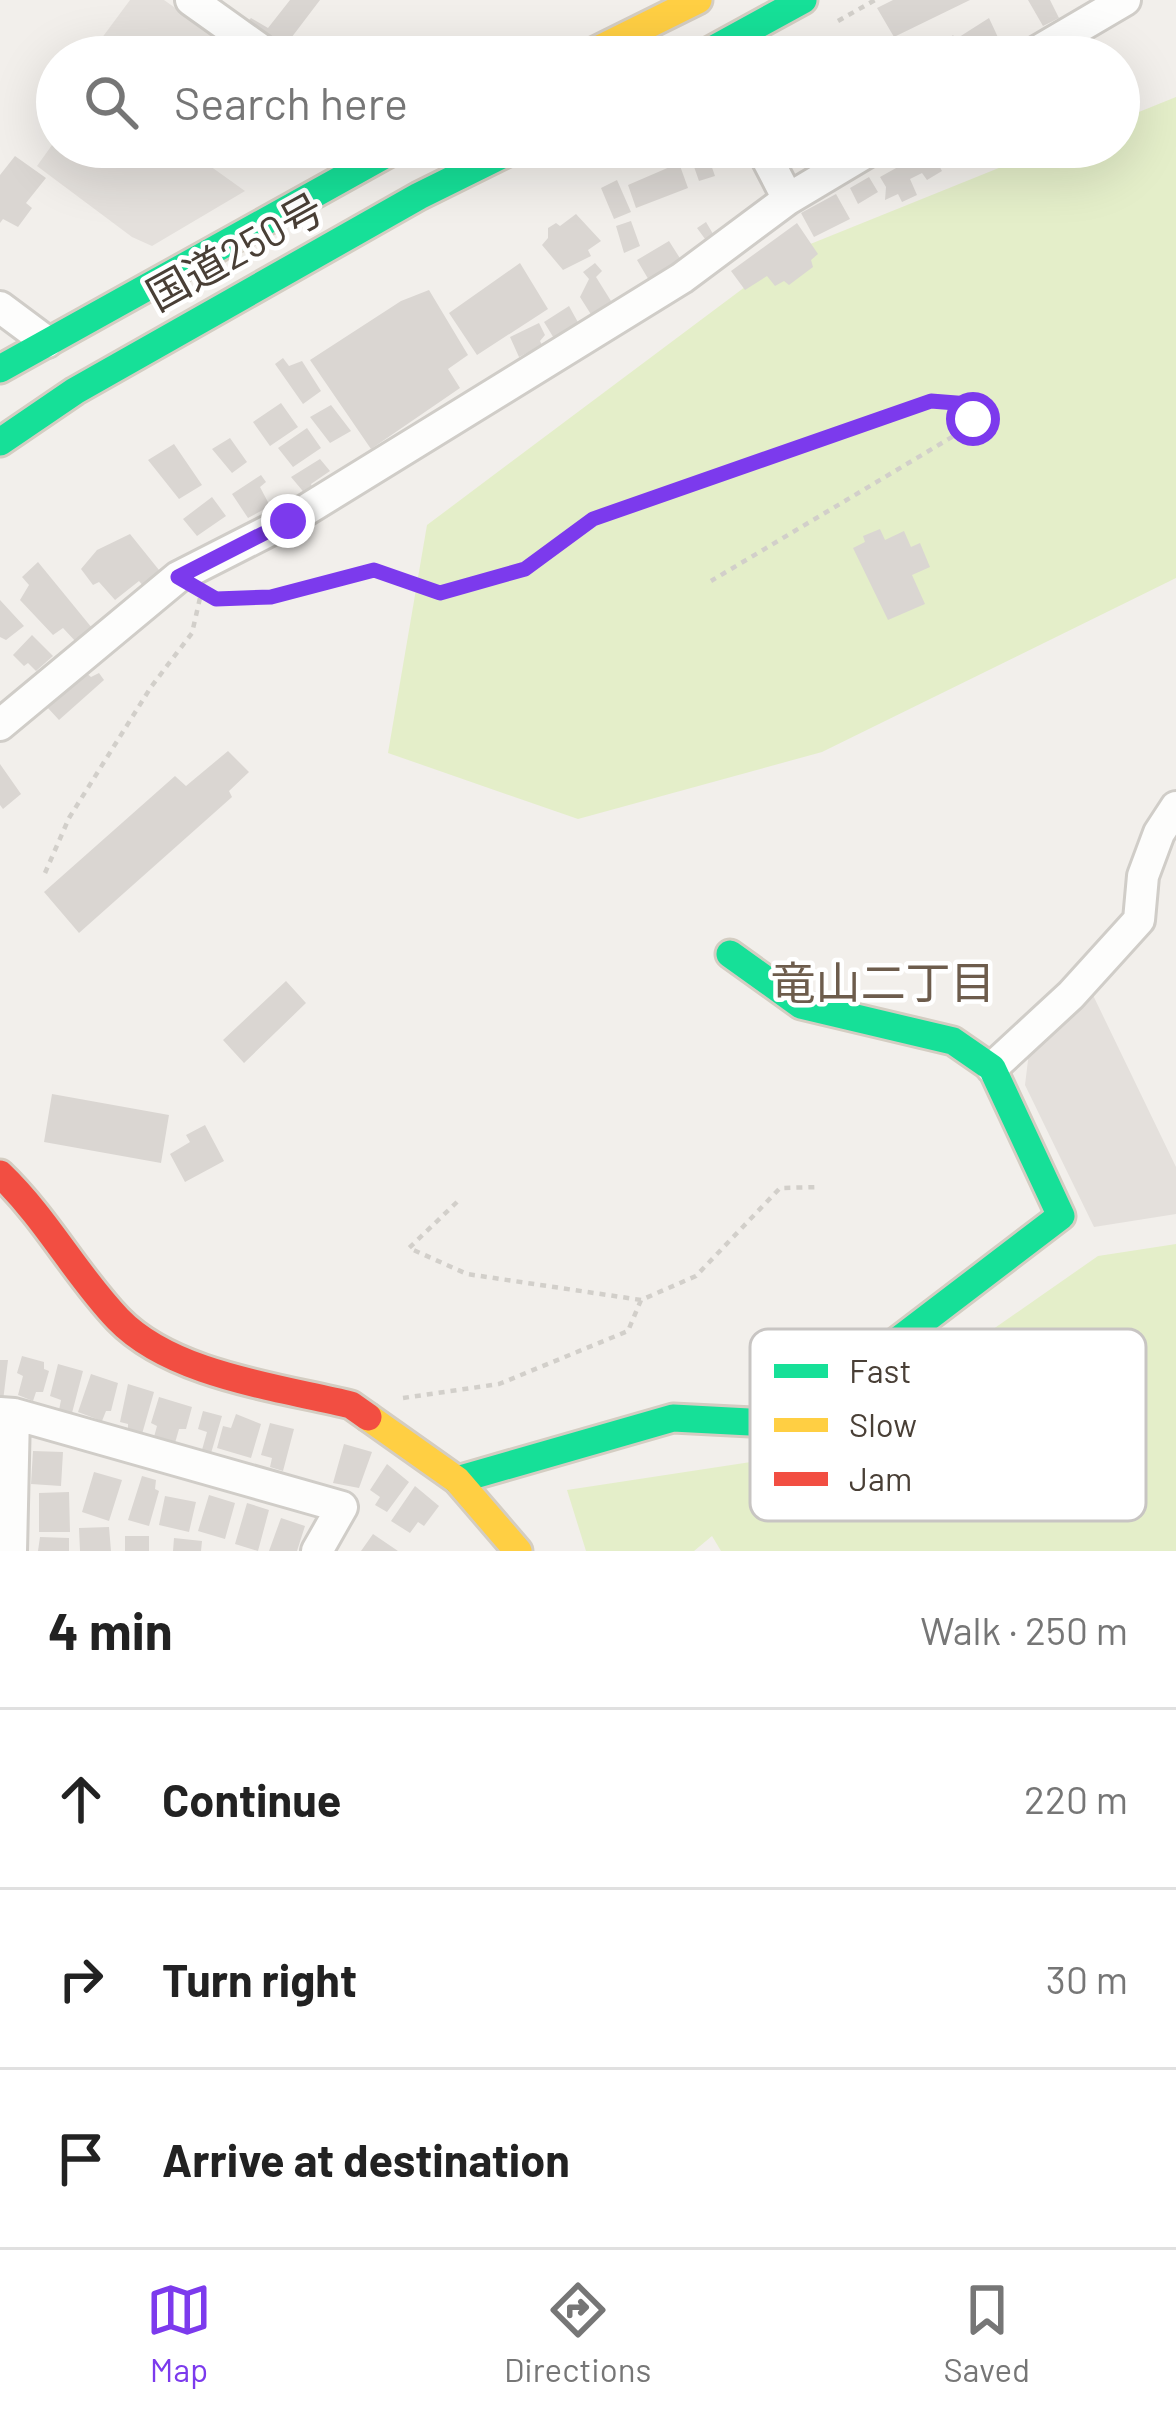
<!DOCTYPE html>
<meta charset="utf-8">
<style>
:root{--surface:#fff;--page:#f6f6f6;--text:#222;--muted:#767676;--line:#e0e0e0;--accent:#7c3aed}
body{margin:0;font-family:Barlow,"Noto Sans JP",sans-serif;background:var(--page);color:var(--text)}
.stop{position:absolute;width:36px;height:36px;margin:-27px;border:9px solid #7c3aed;border-radius:50%;background:#fff}
.stop.end{background:#7c3aed;border-color:#fff;box-shadow:0 3px 12px #0008}
.list{margin:0;padding:0;list-style:none}
h2{display:flex;justify-content:space-between;align-items:center;height:156px;margin:0;padding:0 48px;font-size:51px}
h2 small{font-size:39px;font-weight:400;color:var(--muted)}
.list li{display:grid;grid-template-columns:78px 1fr auto;gap:36px;align-items:center;box-sizing:border-box;height:180px;padding:0 48px;border-top:3px solid var(--line)}
.list b{display:block;font-size:45px;white-space:nowrap}
.list em{font-size:39px;font-style:normal;color:var(--muted)}
.icon{flex:none;width:66px;height:66px;fill:none;stroke:currentColor;stroke-width:2;stroke-linecap:round;stroke-linejoin:round}
.map{position:relative;flex:none;width:1176px;height:1551px;overflow:hidden}
.search{position:absolute;background:var(--surface);box-shadow:0 12px 48px #0002;left:36px;right:36px;top:36px;height:132px;display:flex;align-items:center;gap:30px;box-sizing:border-box;padding:0 42px;border-radius:66px;color:var(--muted);font-size:45px}
.sheet{height:696px;background:var(--surface)}
nav{display:flex;justify-content:space-around;align-items:center;box-sizing:border-box;height:168px;border-top:3px solid var(--line);background:var(--surface);font-size:33px;color:var(--muted)}
nav a{display:grid;justify-items:center;gap:6px}
nav .on{color:var(--accent)}
.map>svg:first-child{display:block}
.green{fill:#e4eec9}
.parking{fill:#e4e0dc}
.building{fill:#dad6d2}
.lines{fill:none;stroke-linecap:round;stroke-linejoin:round}
.street-casing{stroke:#d0cdc8;stroke-width:36}
.fast-casing{stroke:#d4cdc2;stroke-width:33}
.slow-casing{stroke:#d4cdc2;stroke-width:33}
.jam-casing{stroke:#d4cdc2;stroke-width:33}
.path{stroke:#d2cfca;stroke-width:4.5;stroke-dasharray:6 6;stroke-linecap:butt}
.street{stroke:#fdfdfc;stroke-width:30}
.fast{stroke:#16e098;stroke-width:27}
.slow{stroke:#ffcf43;stroke-width:27}
.jam{stroke:#f24e42;stroke-width:27}
.route{stroke:#7c3aed;stroke-width:15}
.labels{text-anchor:middle;stroke-width:9;stroke-linejoin:round;paint-order:stroke}
.street-label{font-size:42px;fill:#493f36;stroke:#fff}
.neighbourhood-label{font-size:45px;fill:#6d5c4c;stroke:#fff}
.key{fill:#fff;stroke:#c8c5c3;stroke-width:3}
.key-label{font-size:33px;fill:#493f36}
</style>
<div class="map">
<svg width="1176" height="1551" viewBox="0 0 1176 1551">
<rect width="100%" height="100%" fill="#f2efeb"/>
<!-- green -->
<path class="green" d="M1176 97V578L822 752 578 819 388 753 427 525 793 251 1051 147H1119V120Z
M1176 1244V1551H721L712 1536 694 1551H586L567 1490 817 1452 1098 1256Z"/>
<!-- parking -->
<path class="parking" d="M130 0H164L245 57H94L90 54Z
M57 138V147H88L117 168 133 147H191L189 151 245 191 152 246 132 237 37 166Z
M1091 991 1176 1167V1214L1094 1227 1025 1085 1029 1052Z"/>
<!-- building -->
<path class="building" d="M290 0H320L282 50 248 21 251 18 268 28Z
M893 0H970L894 37 877 8Z
M1028 0H1050L1059 18 1043 26Z
M989 18 1002 46 998 49 1003 57H946L939 47 953 35 956 39Z
M803 147H820L824 153 808 163 798 151Z
M944 147H978L952 162Z
M930 149 942 171 927 180 922 173 910 179 917 195 902 202 898 194 885 200 886 187 880 177Z
M15 156 46 178 26 203 32 208 18 227 3 219 0 223V175Z
M708 156 715 176 699 181 692 161Z
M679 163 688 188 636 208 628 185Z
M869 177 878 192 858 204 850 188Z
M617 180 631 212 614 219 601 188Z
M836 194 850 219 814 237 801 213Z
M576 214 601 241 588 250 591 256 563 270 542 245 548 238V228L556 223 560 226Z
M631 221 640 246 624 253 616 226Z
M706 222 716 239 708 243 697 228Z
M797 223 818 254 811 260 813 267 789 285 784 281 775 286 767 276 745 290 731 271Z
M669 241 683 263 650 282 637 260Z
M520 263 548 309 477 355 449 313Z
M595 263 602 271 596 277 611 301 592 316 580 297 589 279 583 272Z
M429 290 468 355 448 369 460 388 371 449 310 360 401 301Z
M569 306 580 326 555 340 544 322Z
M539 323 545 335 540 341 542 345 519 357 510 337Z
M283 358 289 366 302 361 321 391 303 404 275 364Z
M281 403 298 427 270 446 253 422Z
M331 405 351 431 330 443 310 417Z
M307 428 321 448 293 467 278 448Z
M230 438 247 462 232 473 212 449Z
M174 444 202 485 179 499 148 460Z
M320 459 330 471 311 484 313 490 307 496 291 477Z
M261 475 266 482 260 487 270 506 248 518 232 494Z
M212 497 226 516 197 536 183 519Z
M880 529 885 540 904 531 911 547 920 543 930 567 912 575 925 604 888 620 853 548 865 542 863 536Z
M130 534 163 575 145 588 139 581 115 600 99 582 93 585 81 569 97 550Z
M38 562 92 628 77 643 63 628 53 635 20 600 29 585 22 577Z
M0 600 24 626 6 640 0 637Z
M32 635 53 656 36 671 28 663 24 666 13 655Z
M84 671 91 677 99 673 104 680 59 720 47 707Z
M228 751 249 772 229 791 232 797 79 933 44 892 175 776 186 786Z
M0 764 21 794 3 809 0 805Z
M286 981 306 1003 244 1063 223 1040Z
M52 1094 169 1115 161 1163 44 1142Z
M205 1125 224 1161 185 1182 170 1154 190 1142 186 1135Z
M22 1356 44 1362V1369L49 1371 43 1392H36L33 1401 18 1395 23 1376 17 1373Z
M0 1360H8L3 1401H0Z
M58 1364 83 1371 72 1413 59 1410 61 1400 50 1396Z
M91 1374 118 1383 111 1411H106L102 1421 78 1412Z
M128 1384 154 1392 142 1434 128 1430V1424L120 1422Z
M159 1397 192 1407 186 1429H179L175 1443 154 1437 157 1426 151 1423Z
M203 1411 222 1416 209 1460 200 1457 207 1432 198 1429Z
M236 1414 261 1424 251 1458 217 1448 223 1426 231 1428Z
M270 1423 294 1429 283 1471 270 1467 272 1458 261 1455Z
M344 1444 372 1452 359 1488 333 1483Z
M33 1451 63 1452 61 1486 31 1484Z
M387 1464 409 1482 387 1512 375 1505 380 1497 370 1490Z
M94 1472 122 1480 109 1521 82 1512Z
M142 1476 156 1480 155 1489 159 1491 149 1526 128 1520Z
M415 1486 439 1506 424 1526 418 1522 410 1533 391 1521Z
M69 1492 70 1532H39V1493Z
M209 1495 235 1503 225 1539 198 1531Z
M165 1496 196 1502 189 1532 159 1525Z
M247 1503 269 1510 258 1551 235 1544Z
M281 1518 305 1526 297 1551H269Z
M109 1527 111 1551H80L79 1528Z
M373 1534 398 1551H361Z
M125 1536H149V1551H125Z
M40 1537 69 1538V1551H38Z
M174 1538 202 1541 201 1551H173Z"/>
<g class="lines">
<defs>
<path id="street" d="M191 0 271 57
M1028 57 1125 0
M761 147 788 199
M0 307 47 342
M0 725 178 577 288 521 682 278 788 199 875 147
M992 1068 1071 995 1139 920 1143 876 1159 833 1176 807
M0 1413 14 1414 342 1507 317 1551
M11 1551 14 1414"/>
<path id="fast" d="M699 57 803 0
M0 369 399 147
M0 442 75 391 419 196 518 147
M457 1480 673 1418 771 1423 867 1364 1061 1216 992 1068 953 1041 801 1005 730 954"/>
<path id="slow" d="M583 57 698 0
M368 1417 457 1480 518 1551"/>
<path id="jam" d="M0 1174C47 1219 75 1274 118 1319 172 1375 277 1387 351 1405L368 1417"/>
</defs>
<!-- street casing -->
<use href="#street" class="street-casing"/>
<!-- fast casing -->
<use href="#fast" class="fast-casing"/>
<!-- slow casing -->
<use href="#slow" class="slow-casing"/>
<!-- jam casing -->
<use href="#jam" class="jam-casing"/>
<!-- path -->
<path class="path" d="M838 21 875 0
M209 595 216 600 271 597 374 570 440 593 525 569 593 519 931 401 969 404 973 419 967 428 711 581
M45 873 69 818 151 687 192 633 200 598
M457 1202 409 1248 467 1274 641 1300 696 1276 780 1188 820 1187
M403 1398 499 1384 628 1331 641 1300"/>
<!-- street -->
<use href="#street" class="street"/>
<!-- fast -->
<use href="#fast" class="fast"/>
<!-- slow -->
<use href="#slow" class="slow"/>
<!-- jam -->
<use href="#jam" class="jam"/>
</g>
<g class="lines">
<!-- route -->
<path class="route" d="M288 521 178 577 216 599 271 597 374 570 440 593 525 569 593 519 931 401 969 404 973 419"/>
</g>
<g class="labels">
<!-- street labels -->
<g class="street-label">
<text transform="translate(235 252) rotate(-29)" y="15">国道250号</text>
</g>
<!-- neighbourhood labels -->
<g class="neighbourhood-label">
<text x="883" y="999">竜山二丁目</text>
</g>
</g>
<!-- legend -->
<rect x="750" y="1329" width="396" height="192" rx="18" class="key"/>
<rect x="774" y="1364" width="54" height="14" fill="#16e098"/>
<rect x="774" y="1418" width="54" height="14" fill="#ffcf43"/>
<rect x="774" y="1472" width="54" height="14" fill="#f24e42"/>
<g class="key-label">
<text x="849" y="1383">Fast</text>
<text x="849" y="1437">Slow</text>
<text x="849" y="1491">Jam</text>
</g>
</svg>
<div class="stop" style="left:973px;top:419px"></div>
<div class="stop end" style="left:288px;top:521px"></div>
<div class="search"><svg class="icon" aria-label="search" viewBox="0 0 24 24"><circle cx="10" cy="10" r="6"/><path d="M15 15l6 6"/></svg>Search here</div>
</div>
<section class="sheet">
<h2>4 min<small>Walk · 250 m</small></h2>
<ul class="list">
<li><svg class="icon" aria-label="ahead" viewBox="0 0 24 24"><path d="M12 20V5M6 11l6-6 6 6"/></svg><div><b>Continue</b></div><em>220 m</em></li>
<li><svg class="icon" aria-label="right" viewBox="0 0 24 24"><path d="M7 20v-9h11M14 6l5 5-5 5"/></svg><div><b>Turn right</b></div><em>30 m</em></li>
<li><svg class="icon" aria-label="arrive" viewBox="0 0 24 24"><path d="M6 21V4h12l-3 4 3 4H6"/></svg><div><b>Arrive at destination</b></div></li>
</ul>
</section>
<nav>
<a class="on"><svg class="icon" aria-label="map" viewBox="0 0 24 24"><path d="M3 6l6-2 6 2 6-2v14l-6 2-6-2-6 2zM9 4v14M15 6v14"/></svg>Map</a>
<a><svg class="icon" aria-label="directions" viewBox="0 0 24 24"><path d="M12 3l9 9-9 9-9-9zM9 14v-3h6M13 9l2 2-2 2"/></svg>Directions</a>
<a><svg class="icon" aria-label="saved" viewBox="0 0 24 24"><path d="M7 4h10v16l-5-4-5 4z"/></svg>Saved</a>
</nav>
